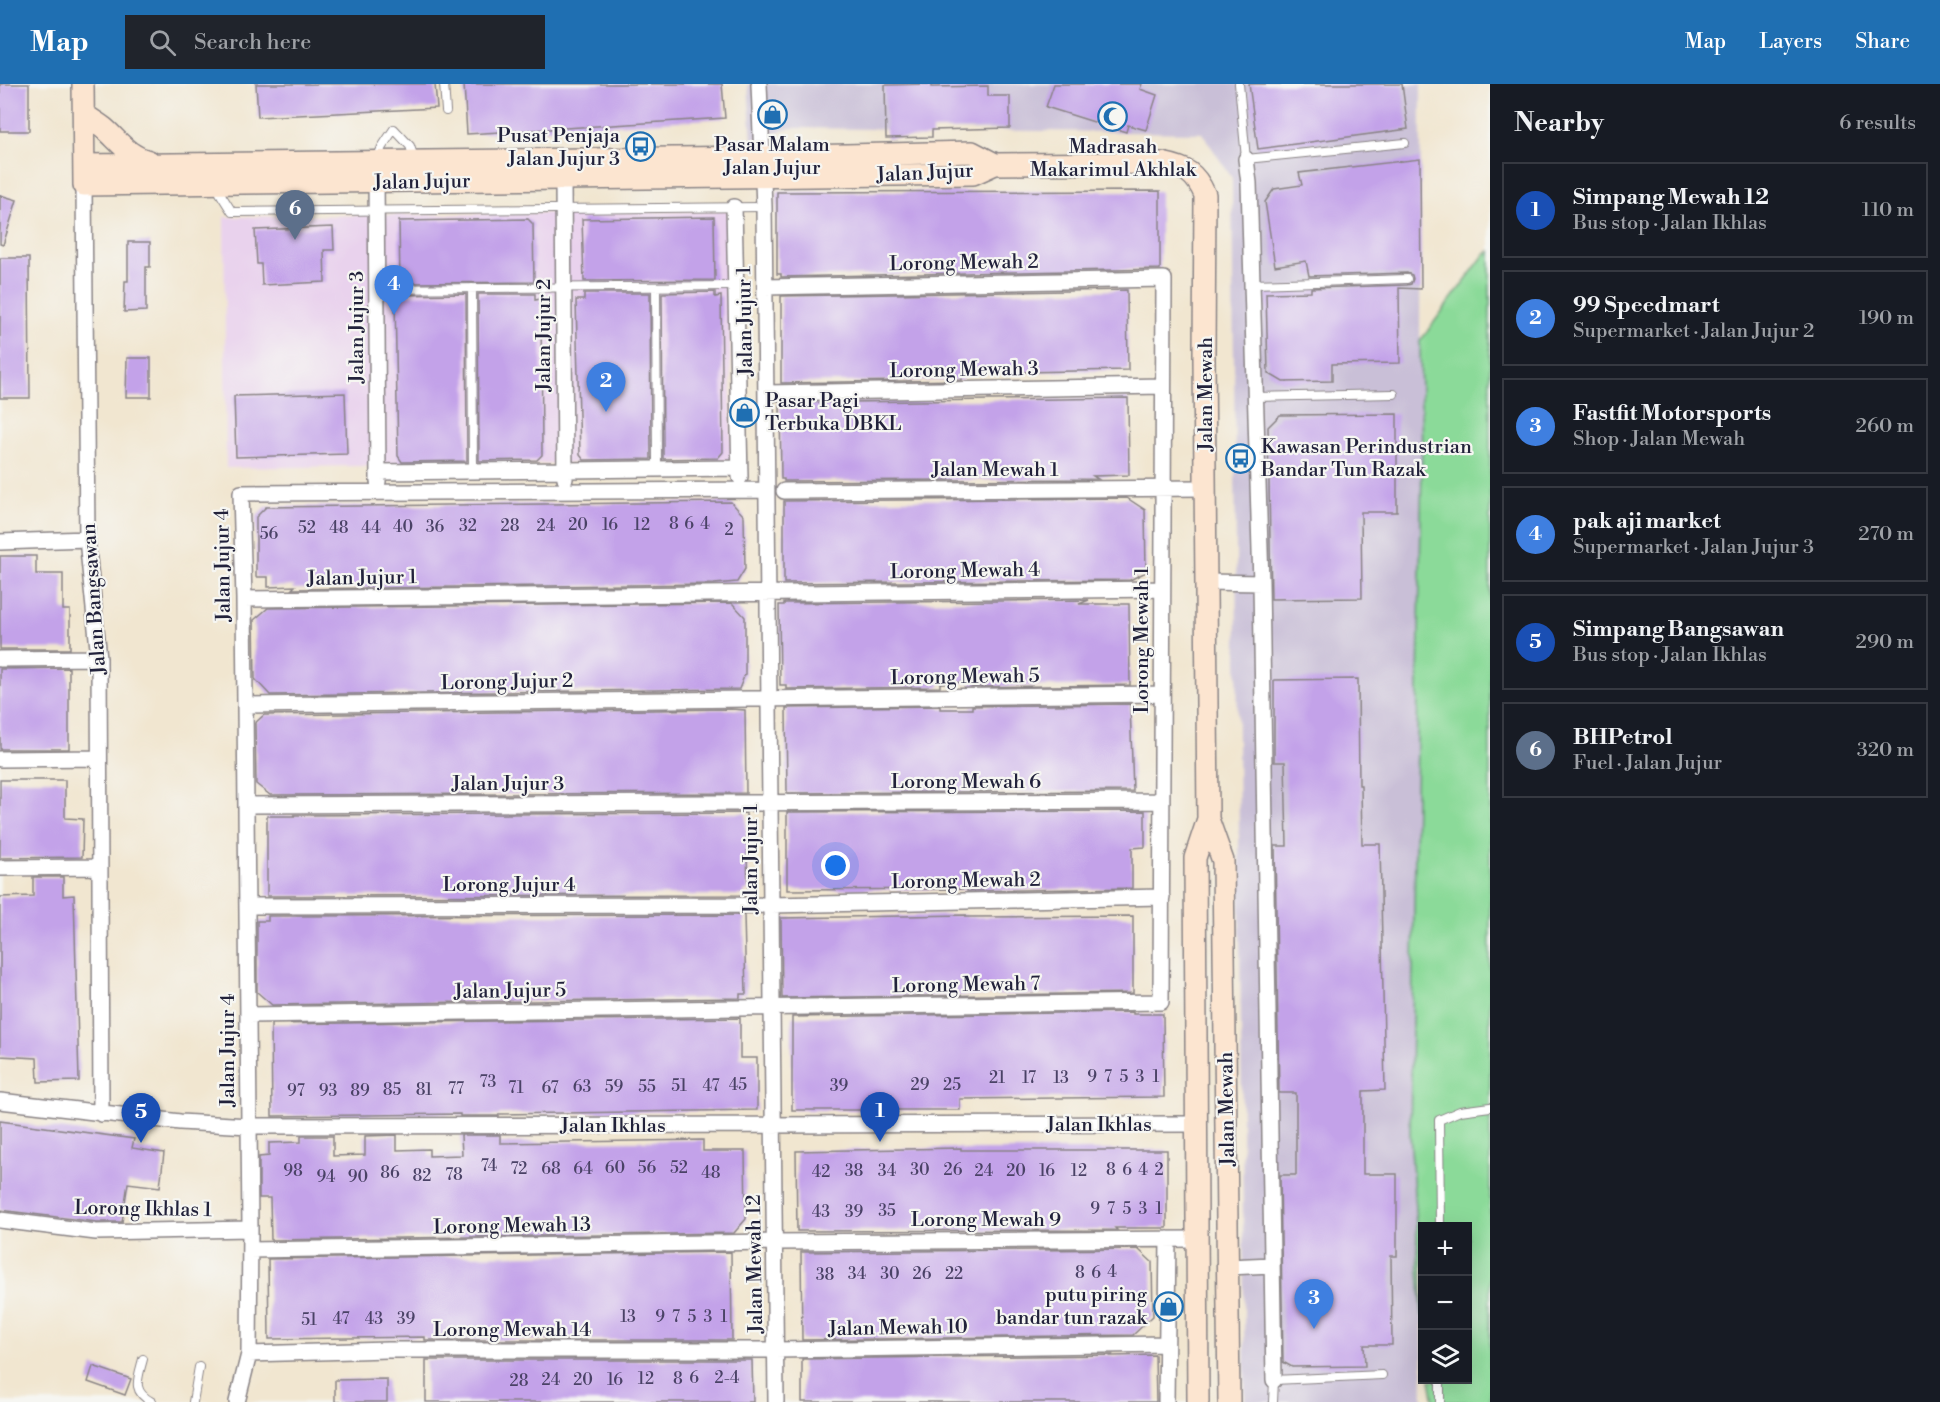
<!DOCTYPE html>
<meta charset="utf-8">
<style>
:root{--surface:#171b24;--page:#20242c;--text:#f1f3f6;--muted:#9ea1a6;--line:#363941;--accent:#1f6fb2}
body{margin:0;font-family:"Libre Bodoni",serif;background:var(--page);color:var(--text)}
.controls{position:absolute;right:18px;bottom:18px;display:grid;overflow:hidden;border-radius:0px;box-shadow:0 6px 24px #0002}
.controls button{width:54px;height:54px;display:grid;place-items:center;padding:0;border:0;border-bottom:2px solid var(--line);background:var(--surface);color:var(--text);font:30px sans-serif}
.you{position:absolute;left:836px;top:782px;width:21px;height:21px;margin:-15px;border:4px solid #fff;border-radius:50%;background:#1a73e8;box-shadow:0 0 0 9px #1a73e833}
.badge{display:grid;place-items:center;width:39px;height:39px;border-radius:50%;background:var(--accent);color:#fff;font-size:20px;font-weight:700}
.pin{position:absolute;translate:-50% -50px;filter:drop-shadow(0 2px 3px #0008)}
.pin::after{content:'';position:absolute;top:32px;width:21px;height:18px;background:inherit;clip-path:polygon(0 0,100% 0,50% 100%)}
.list{margin:0;padding:0;list-style:none}
h2{display:flex;justify-content:space-between;align-items:center;height:78px;margin:0;padding:0 24px;font-size:26px}
h2 small{font-size:20px;font-weight:400;color:var(--muted)}
.list li{display:grid;grid-template-columns:39px 1fr auto;gap:18px;align-items:center;box-sizing:border-box;height:96px;margin:0 12px 12px;padding:0 12px;border:2px solid var(--line);border-radius:0px}
.list b{display:block;font-size:22px;white-space:nowrap}
.list p{margin:0;font-size:20px;white-space:nowrap;color:var(--muted)}
.list em{font-size:20px;font-style:normal;color:var(--muted)}
.icon{flex:none;width:33px;height:33px;fill:none;stroke:currentColor;stroke-width:2;stroke-linecap:round;stroke-linejoin:round}
.map{position:relative;flex:none;width:1490px;height:1318px;overflow:hidden}
header{display:flex;align-items:center;gap:36px;box-sizing:border-box;height:84px;padding:0 30px;background:var(--accent);color:#fff}
header strong{font-size:28px}
nav{display:flex;gap:33px;margin-inline-start:auto;font-size:21px}
.search{width:420px;height:54px;background:var(--page);display:flex;align-items:center;gap:15px;box-sizing:border-box;padding:0 21px;border-radius:0px;color:var(--muted);font-size:22px}
main{display:flex}
aside{flex:1;background:var(--surface)}
.map>svg:first-child{display:block}
.built{fill:#e9d2ed}
.industrial{fill:#c9bfd7}
.green{fill:#8bda99;stroke:#567e6a;stroke-width:1.5}
.building{fill:#c3a2e9}
.lines{fill:none;stroke-linecap:round;stroke-linejoin:round}
.lane-casing{stroke:#8a8486;stroke-width:10}
.street-casing{stroke:#8a8486;stroke-width:18}
.secondary-casing{stroke:#8a8486;stroke-width:24}
.lane{stroke:#fff;stroke-width:8}
.street{stroke:#fff;stroke-width:15}
.secondary{stroke:#fce5d0;stroke-width:21}
.labels{text-anchor:middle;stroke-width:4.5;stroke-linejoin:round;paint-order:stroke}
.number-label{font-size:16px;fill:#4a4266}
.poi-label{font-size:20px;fill:#22223b;stroke:#f6f6f2;text-anchor:end}
.street-label{font-size:20px;fill:#22223b;stroke:#f6f6f2}
</style>
<header>
<strong>Map</strong>
<div class="search"><svg class="icon" aria-label="search" viewBox="0 0 24 24"><circle cx="10" cy="10" r="6"/><path d="M15 15l6 6"/></svg>Search here</div>
<nav><a>Map</a><a>Layers</a><a>Share</a></nav>
</header>
<main>
<div class="map">
<svg width="1490" height="1318" viewBox="0 0 1490 1318">
<rect width="100%" height="100%" fill="#f6f6f2"/>
<filter id="ink" filterUnits="userSpaceOnUse"><feTurbulence type="fractalNoise" baseFrequency=".0167" numOctaves="2"/><feDisplacementMap in="SourceGraphic" scale="12" xChannelSelector="R" yChannelSelector="G"/><feConvolveMatrix kernelMatrix="1 2 1 2 8 2 1 2 1" color-interpolation-filters="sRGB"/></filter>
<filter id="wash" filterUnits="userSpaceOnUse"><feTurbulence type="fractalNoise" baseFrequency=".008" numOctaves="4" result="noise"/><feDisplacementMap in="SourceGraphic" scale="24" xChannelSelector="R" yChannelSelector="G"/><feGaussianBlur stdDeviation="1.35" result="paint"/><feColorMatrix in="noise" values="0 0 0 0 0 0 0 0 0 0 0 0 0 0 0 0 0 1.4 0 .05"/><feComposite in="paint" operator="in"/></filter>
<g filter="url(#wash)">
<rect width="100%" height="100%" fill="#f1e6d0"/>
<!-- built -->
<path class="built" d="M728 127 732 377 226 384 224 133Z"/>
<!-- industrial -->
<path class="industrial" d="M748 0H1421L1420 257 1422 377 1410 1049 1422 1232 1423 1318H1245L1232 94 1202 49 791 44 752 57Z"/>
<!-- green -->
<path class="green" d="M1490 167V1318H1434L1430 1296H1468V1142H1422V1232L1410 1049 1422 377 1420 257 1484 171Z"/>
<g id="blocks">
<!-- building -->
<path class="building" d="M0 0H29V47H0Z
M256 0H435L437 24 258 33Z
M464 0H722L725 34 467 50Z
M931 0V3L988 2V12H1010V44L932 46V53L886 54 885 1Z
M1054 0H1142L1140 5 1157 11 1146 46 1128 41 1126 48 1046 23Z
M1249 0H1402L1408 45 1258 65Z
M1420 75 1421 205 1399 204 1400 279 1332 280V297L1283 298 1268 289 1266 209 1311 208V204L1407 201 1411 200 1413 195 1412 191 1407 189 1309 192 1306 177 1275 182 1265 118 1274 105 1302 101 1299 89Z
M1160 107V185L781 193V190H777V108Z
M0 111 17 116 3 161 0 160Z
M714 133 715 196 584 197 582 135Z
M528 135 533 140 534 198 400 199 399 137Z
M333 143 334 166H324L325 198 262 201 261 180H257L255 146Z
M128 158H150V183H146V227L124 228 125 197H128Z
M0 174H29L30 314H0Z
M1127 206 1128 286 962 289V296L781 299V212Z
M715 208V213L721 212 723 368 718 374 663 375 662 209Z
M584 209H650L651 375 584 376 580 371 576 216H584Z
M466 210 467 377 402 378 398 372 395 215H401V211Z
M478 210H535V216L541 215 542 371 537 376 479 377Z
M127 274H151V313H126Z
M345 309 347 370 236 373 234 312Z
M1128 314 1129 391 1093 392 1098 395 784 397V395H781L780 319Z
M1397 330V428H1361L1362 514 1271 515 1268 343 1280 331Z
M1127 414 1145 426 1146 488 1130 496 784 499V417Z
M731 418 744 432 745 485 737 498 714 500 292 505 295 502 268 503V493H256V433L266 423Z
M0 472H36V490H63V526H70V565H0Z
M1089 516 1079 520H1129L1130 601 972 603V598L940 599V603L786 605V601H780L779 521H784V519Z
M732 519 745 533V590L739 605 270 611 255 595 254 536 268 524Z
M69 584V665H0V585Z
M1358 595 1359 701H1361L1362 760H1380L1385 1006 1363 1007V1090H1397V1172H1391L1392 1261H1364L1365 1282 1292 1283 1283 1278 1280 1091H1296V1009H1279L1275 762H1287L1285 678H1274V596Z
M1130 620 1133 707 787 709 786 624 940 622V625H972V622Z
M731 625 745 626 746 709 270 711 256 700 255 639 264 631Z
M0 696H65V734L83 735 82 773 0 774Z
M1145 727V763L1132 764V804L967 807V805L787 806V728Z
M746 729 748 807H744V811L267 812V732H295L293 731Z
M33 793H63V812L74 811 79 997 38 998 37 974 0 972V813L33 812Z
M744 831 746 910H740V914L272 921 257 908V837H268V832Z
M966 831V833L1133 832V909L782 914 781 834Z
M1133 928V930H1163L1164 1013 960 1015V1026H792V933Z
M740 934V974H757V1026L499 1030V1032H460V1030L272 1032 271 940Z
M0 1037 134 1055 132 1064 164 1069 160 1103 128 1099 122 1138H97L0 1126Z
M397 1051V1066L429 1065V1072L462 1071 461 1051H500V1059L703 1056V1067H745L746 1135 734 1149 271 1156 270 1114H259V1073L269 1072V1059L301 1058V1052H333V1072L365 1071V1052Z
M961 1064V1066H1167V1144H1115L1117 1146 797 1147 796 1067Z
M1138 1165 1152 1178 1153 1232 1133 1251 802 1256 801 1168Z
M731 1168 732 1256H425V1253L269 1255 268 1175Z
M1112 1271 1111 1272 1155 1271 1156 1318H802V1275Z
M426 1276H752L753 1318H426Z
M93 1282 131 1295 125 1311 88 1298Z
M387 1295V1318H335V1296Z"/>
</g>
</g>
<g filter="url(#ink)">
<use href="#blocks" fill-opacity="0" stroke="#8a8486" stroke-width="1.5"/>
<g class="lines">
<defs>
<path id="lane" d="M444 0 446 27
M1239 0 1246 75 1405 59
M377 75 382 63 394 45 410 62 414 74
M218 100 220 109 232 128 764 123
M1252 200 1407 195
M656 203 657 385
M472 204 473 387
M377 205 735 202
M1254 313 1394 310
M1440 1142 1439 1036 1460 1027 1490 1023
M143 1275C138 1295 131 1307 152 1318
M1440 1296V1318
M193 1318 199 1283
M1273 1318 1274 1296 1382 1291"/>
<path id="street" d="M759 0 764 123 776 1318
M1246 75 1249 99 1261 499 1274 1296
M376 89 378 398
M563 95 565 395
M84 101 87 455 99 574 101 1030
M734 123 740 393
M766 309 1163 302
M378 388 739 384
M784 407 1205 404
M0 458 87 455
M1206 498 1261 499
M244 515 1162 505
M0 575 99 574
M245 621 1162 610
M0 675 99 674
M246 721 1162 717
M0 784 100 783
M247 822 771 821 1162 813
M248 931 1161 918 1164 195 765 203
M0 1017 180 1038 249 1042 1197 1040
M0 1136 96 1148 250 1145
M250 1166 775 1158 1198 1155
M1228 1183 1272 1181
M249 1270 388 1266H776L1166 1260
M237 1318 249 1270 250 1145 244 515 241 409 767 406
M1166 1318 1168 1155"/>
<path id="secondary" d="M83 0 84 101 973 90 995 80 1162 79C1186 84 1195 88 1205 111L1204 273 1208 735 1195 774 1198 1318
M84 30C90 35 98 39 104 44 119 57 128 72 149 77
M84 81 762 73 972 68 995 80
M1208 735 1223 777 1229 1318"/>
</defs>
<!-- lane casing -->
<use href="#lane" class="lane-casing"/>
<!-- street casing -->
<use href="#street" class="street-casing"/>
<!-- secondary casing -->
<use href="#secondary" class="secondary-casing"/>
<!-- lane -->
<use href="#lane" class="lane"/>
<!-- street -->
<use href="#street" class="street"/>
<!-- secondary -->
<use href="#secondary" class="secondary"/>
</g>
</g>
<!-- icons -->
<defs>
<symbol id="shop-ring" viewBox="-11 -11 22 22"><circle r="9.5" fill="#f6f6f2" stroke="#1f6fb2" stroke-width="1.5"/><path d="M-5-2.5h2.3a2.7 3.5 0 0 1 5.4 0H5L5.5 6h-11ZM-1.5-2.5h3a1.5 2.3 0 0 0-3 0Z" fill="#1f6fb2"/></symbol>
<symbol id="mosque-ring" viewBox="-11 -11 22 22"><circle r="9.5" fill="#f6f6f2" stroke="#1f6fb2" stroke-width="1.5"/><path d="M3.5-4.9A6 6 0 1 0 3.5 4.9A5 5 0 1 1 3.5-4.9Z" fill="#1f6fb2"/></symbol>
<symbol id="bus-ring" viewBox="-11 -11 22 22"><circle r="9.5" fill="#f6f6f2" stroke="#1f6fb2" stroke-width="1.5"/><path d="M-5-6H5V4H4V6H2V4H-2V6H-4V4H-5ZM-3.5-4V0h7V-4ZM-3.5 1.2v1.5H-2V1.2ZM2 1.2v1.5H3.5V1.2Z" fill="#1f6fb2"/></symbol>
</defs>
<g fill-rule="evenodd">
<use href="#shop-ring" x="756" y="14" width="33" height="33"/>
<use href="#mosque-ring" x="1096" y="16" width="33" height="33"/>
<use href="#bus-ring" x="624" y="46" width="33" height="33"/>
<use href="#shop-ring" x="728" y="312" width="33" height="33"/>
<use href="#bus-ring" x="1224" y="358" width="33" height="33"/>
<use href="#shop-ring" x="1152" y="1206" width="33" height="33"/>
</g>
<g class="labels">
<!-- number labels -->
<g class="number-label">
<text x="674" y="445">8</text>
<text x="689" y="445">6</text>
<text x="705" y="445">4</text>
<text x="578" y="446">20</text>
<text x="610" y="446">16</text>
<text x="642" y="446">12</text>
<text x="468" y="447">32</text>
<text x="510" y="447">28</text>
<text x="546" y="447">24</text>
<text x="403" y="448">40</text>
<text x="435" y="448">36</text>
<text x="307" y="449">52</text>
<text x="339" y="449">48</text>
<text x="371" y="449">44</text>
<text x="729" y="451">2</text>
<text x="269" y="455">56</text>
<text x="1092" y="998">9</text>
<text x="1108" y="998">7</text>
<text x="1124" y="998">5</text>
<text x="1140" y="998">3</text>
<text x="1156" y="998">1</text>
<text x="997" y="999">21</text>
<text x="1029" y="999">17</text>
<text x="1061" y="999">13</text>
<text x="488" y="1003">73</text>
<text x="738" y="1006">45</text>
<text x="920" y="1006">29</text>
<text x="952" y="1006">25</text>
<text x="679" y="1007">51</text>
<text x="711" y="1007">47</text>
<text x="839" y="1007">39</text>
<text x="582" y="1008">63</text>
<text x="614" y="1008">59</text>
<text x="647" y="1008">55</text>
<text x="516" y="1009">71</text>
<text x="550" y="1009">67</text>
<text x="456" y="1010">77</text>
<text x="392" y="1011">85</text>
<text x="424" y="1011">81</text>
<text x="296" y="1012">97</text>
<text x="328" y="1012">93</text>
<text x="360" y="1012">89</text>
<text x="489" y="1087">74</text>
<text x="615" y="1089">60</text>
<text x="647" y="1089">56</text>
<text x="679" y="1089">52</text>
<text x="519" y="1090">72</text>
<text x="551" y="1090">68</text>
<text x="583" y="1090">64</text>
<text x="920" y="1091">30</text>
<text x="953" y="1091">26</text>
<text x="1111" y="1091">8</text>
<text x="1127" y="1091">6</text>
<text x="1143" y="1091">4</text>
<text x="1159" y="1091">2</text>
<text x="293" y="1092">98</text>
<text x="854" y="1092">38</text>
<text x="887" y="1092">34</text>
<text x="984" y="1092">24</text>
<text x="1016" y="1092">20</text>
<text x="1047" y="1092">16</text>
<text x="1079" y="1092">12</text>
<text x="821" y="1093">42</text>
<text x="390" y="1094">86</text>
<text x="711" y="1094">48</text>
<text x="454" y="1096">78</text>
<text x="422" y="1097">82</text>
<text x="326" y="1098">94</text>
<text x="358" y="1098">90</text>
<text x="1095" y="1130">9</text>
<text x="1111" y="1130">7</text>
<text x="1127" y="1130">5</text>
<text x="1143" y="1130">3</text>
<text x="1159" y="1130">1</text>
<text x="887" y="1132">35</text>
<text x="821" y="1133">43</text>
<text x="854" y="1133">39</text>
<text x="1112" y="1193">4</text>
<text x="1080" y="1194">8</text>
<text x="1096" y="1194">6</text>
<text x="857" y="1195">34</text>
<text x="890" y="1195">30</text>
<text x="922" y="1195">26</text>
<text x="954" y="1195">22</text>
<text x="825" y="1196">38</text>
<text x="628" y="1238">13</text>
<text x="660" y="1238">9</text>
<text x="676" y="1238">7</text>
<text x="692" y="1238">5</text>
<text x="708" y="1238">3</text>
<text x="724" y="1238">1</text>
<text x="341" y="1240">47</text>
<text x="374" y="1240">43</text>
<text x="406" y="1240">39</text>
<text x="309" y="1241">51</text>
<text x="694" y="1299">6</text>
<text x="727" y="1299">2-4</text>
<text x="646" y="1300">12</text>
<text x="678" y="1300">8</text>
<text x="551" y="1301">24</text>
<text x="583" y="1301">20</text>
<text x="615" y="1301">16</text>
<text x="519" y="1302">28</text>
</g>
<!-- poi labels -->
<g class="poi-label">
<text x="620" y="58">Pusat Penjaja<tspan x="620" dy="23">Jalan Jujur 3</tspan></text>
<text x="772" y="67" text-anchor="middle">Pasar Malam<tspan x="772" dy="23">Jalan Jujur</tspan></text>
<text x="1113" y="69" text-anchor="middle">Madrasah<tspan x="1113" dy="23">Makarimul Akhlak</tspan></text>
<text x="765" y="323" text-anchor="start">Pasar Pagi<tspan x="765" dy="23">Terbuka DBKL</tspan></text>
<text x="1261" y="369" text-anchor="start">Kawasan Perindustrian<tspan x="1261" dy="23">Bandar Tun Razak</tspan></text>
<text x="1147" y="1217">putu piring<tspan x="1147" dy="23">bandar tun razak</tspan></text>
</g>
<!-- street labels -->
<g class="street-label">
<text transform="translate(925 88) rotate(-3)" y="7">Jalan Jujur</text>
<text transform="translate(422 97) rotate(-1)" y="7">Jalan Jujur</text>
<text transform="translate(964 178) rotate(-1)" y="7">Lorong Mewah 2</text>
<text transform="translate(744 237) rotate(-91)" y="7">Jalan Jujur 1</text>
<text transform="translate(356 243) rotate(-90)" y="7">Jalan Jujur 3</text>
<text transform="translate(543 251) rotate(-90)" y="7">Jalan Jujur 2</text>
<text transform="translate(964 285) rotate(-1)" y="7">Lorong Mewah 3</text>
<text transform="translate(1205 310) rotate(-90)" y="7">Jalan Mewah</text>
<text x="995" y="392">Jalan Mewah 1</text>
<text transform="translate(222 481) rotate(-91)" y="7">Jalan Jujur 4</text>
<text transform="translate(965 486) rotate(-1)" y="7">Lorong Mewah 4</text>
<text transform="translate(362 493) rotate(-1)" y="7">Jalan Jujur 1</text>
<text transform="translate(93 515) rotate(-94)" y="7">Jalan Bangsawan</text>
<text transform="translate(1141 556) rotate(-90)" y="7">Lorong Mewah 1</text>
<text transform="translate(965 592) rotate(-1)" y="7">Lorong Mewah 5</text>
<text transform="translate(507 597) rotate(-1)" y="7">Lorong Jujur 2</text>
<text x="966" y="704">Lorong Mewah 6</text>
<text x="508" y="706">Jalan Jujur 3</text>
<text transform="translate(750 775) rotate(-90)" y="7">Jalan Jujur 1</text>
<text transform="translate(966 796) rotate(-1)" y="7">Lorong Mewah 2</text>
<text x="509" y="807">Lorong Jujur 4</text>
<text transform="translate(966 900) rotate(-1)" y="7">Lorong Mewah 7</text>
<text transform="translate(510 906) rotate(-1)" y="7">Jalan Jujur 5</text>
<text transform="translate(227 966) rotate(-90)" y="7">Jalan Jujur 4</text>
<text transform="translate(1226 1025) rotate(-91)" y="7">Jalan Mewah</text>
<text x="1099" y="1047">Jalan Ikhlas</text>
<text x="613" y="1048">Jalan Ikhlas</text>
<text transform="translate(143 1124) rotate(1)" y="7">Lorong Ikhlas 1</text>
<text x="986" y="1142">Lorong Mewah 9</text>
<text transform="translate(512 1141) rotate(-1)" y="7">Lorong Mewah 13</text>
<text transform="translate(754 1180) rotate(-91)" y="7">Jalan Mewah 12</text>
<text transform="translate(898 1243) rotate(-1)" y="7">Jalan Mewah 10</text>
<text x="512" y="1252">Lorong Mewah 14</text>
</g>
</g>
</svg>
<div class="controls">
<button>+</button>
<button>−</button>
<button><svg class="icon" aria-label="layers" viewBox="0 0 24 24"><path d="M12 4l9 5-9 5-9-5zM3 14l9 5 9-5"/></svg></button>
</div>
<div class="you"></div>
<div class="pin badge" style="left:880px;top:1058px;background:#1a4fb4">1</div>
<div class="pin badge" style="left:606px;top:328px;background:#3f7fe0">2</div>
<div class="pin badge" style="left:1314px;top:1245px;background:#3f7fe0">3</div>
<div class="pin badge" style="left:394px;top:231px;background:#3f7fe0">4</div>
<div class="pin badge" style="left:141px;top:1059px;background:#1a4fb4">5</div>
<div class="pin badge" style="left:295px;top:156px;background:#5c6f8a">6</div>
</div>
<aside>
<h2>Nearby<small>6 results</small></h2>
<ul class="list">
<li><span class="badge" style="background:#1a4fb4">1</span><div><b>Simpang Mewah 12</b><p>Bus stop · Jalan Ikhlas</p></div><em>110 m</em></li>
<li><span class="badge" style="background:#3f7fe0">2</span><div><b>99 Speedmart</b><p>Supermarket · Jalan Jujur 2</p></div><em>190 m</em></li>
<li><span class="badge" style="background:#3f7fe0">3</span><div><b>Fastfit Motorsports</b><p>Shop · Jalan Mewah</p></div><em>260 m</em></li>
<li><span class="badge" style="background:#3f7fe0">4</span><div><b>pak aji market</b><p>Supermarket · Jalan Jujur 3</p></div><em>270 m</em></li>
<li><span class="badge" style="background:#1a4fb4">5</span><div><b>Simpang Bangsawan</b><p>Bus stop · Jalan Ikhlas</p></div><em>290 m</em></li>
<li><span class="badge" style="background:#5c6f8a">6</span><div><b>BHPetrol</b><p>Fuel · Jalan Jujur</p></div><em>320 m</em></li>
</ul>
</aside>
</main>
